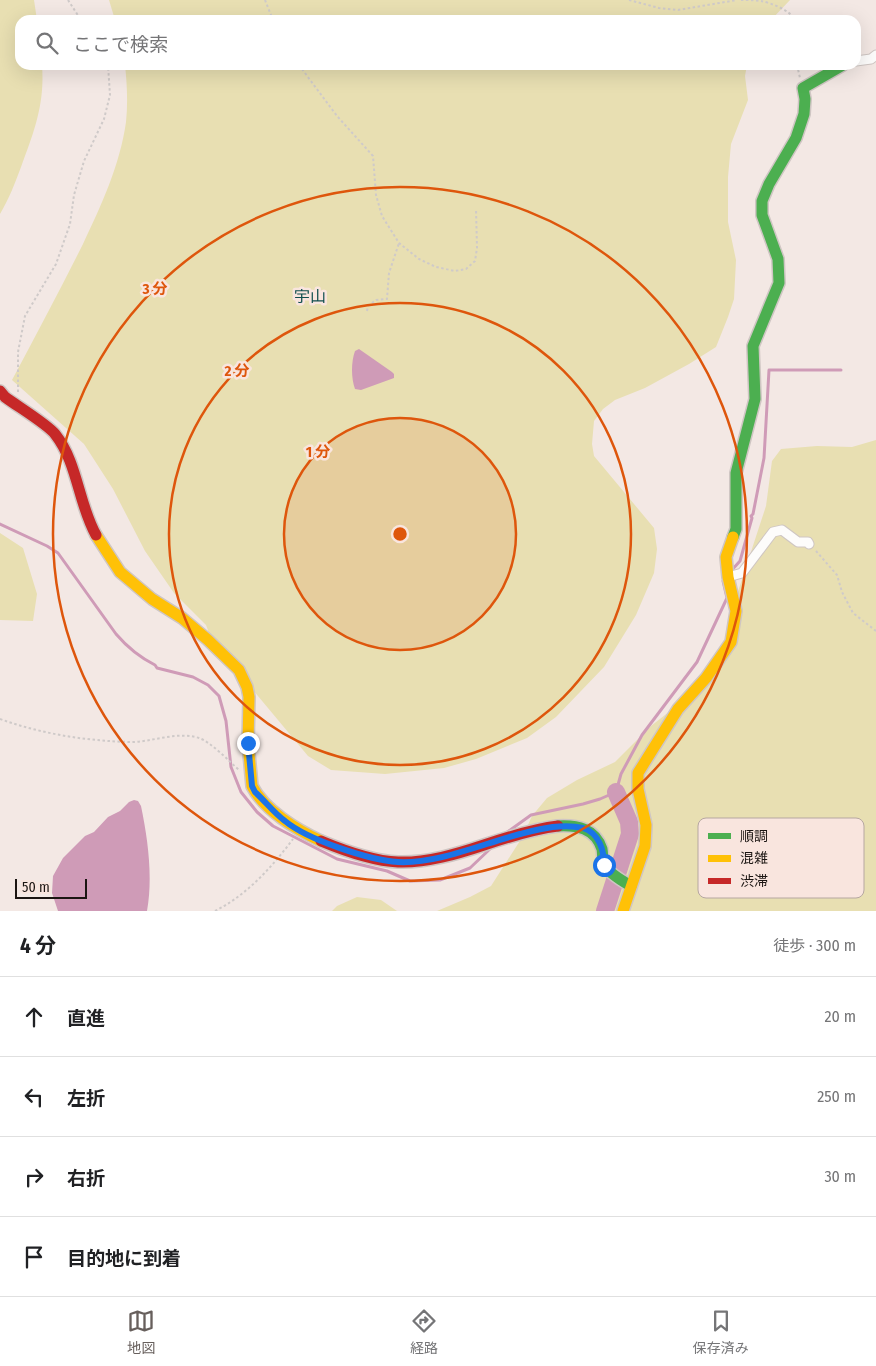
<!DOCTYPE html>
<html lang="ja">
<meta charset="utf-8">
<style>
:root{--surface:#fff;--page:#f2f2f2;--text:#202124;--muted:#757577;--line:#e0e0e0;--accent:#675f5c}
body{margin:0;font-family:"Fira Sans Condensed","Noto Sans JP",sans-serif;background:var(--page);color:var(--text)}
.scale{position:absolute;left:15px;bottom:12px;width:72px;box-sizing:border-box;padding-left:5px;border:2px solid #1b1512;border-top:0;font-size:14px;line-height:18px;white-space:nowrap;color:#1b1512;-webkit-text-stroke:4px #f9e5de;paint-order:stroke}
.stop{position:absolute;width:15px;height:15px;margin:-11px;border:4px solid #1a73e8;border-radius:50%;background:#fff}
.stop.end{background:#1a73e8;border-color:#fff;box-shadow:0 1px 5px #0008}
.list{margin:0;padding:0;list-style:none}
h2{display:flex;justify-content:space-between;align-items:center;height:65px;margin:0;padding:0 20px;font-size:21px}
h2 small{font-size:16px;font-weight:400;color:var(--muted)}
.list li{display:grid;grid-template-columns:32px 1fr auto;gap:15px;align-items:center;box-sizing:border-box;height:80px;padding:0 20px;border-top:1px solid var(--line)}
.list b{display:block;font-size:19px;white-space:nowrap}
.list em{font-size:16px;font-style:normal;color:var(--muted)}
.icon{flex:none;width:28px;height:28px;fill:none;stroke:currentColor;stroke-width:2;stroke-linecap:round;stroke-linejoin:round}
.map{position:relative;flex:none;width:876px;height:911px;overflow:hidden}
.search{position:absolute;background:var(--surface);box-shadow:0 5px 20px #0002;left:15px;right:15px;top:15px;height:55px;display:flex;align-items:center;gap:12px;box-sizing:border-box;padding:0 18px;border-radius:15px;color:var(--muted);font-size:19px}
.sheet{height:385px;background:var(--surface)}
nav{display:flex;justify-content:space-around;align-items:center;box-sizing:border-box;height:70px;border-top:1px solid var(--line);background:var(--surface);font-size:14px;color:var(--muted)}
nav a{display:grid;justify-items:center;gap:2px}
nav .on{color:var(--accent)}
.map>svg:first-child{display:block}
.green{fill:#e8dfb2}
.water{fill:#cf9bb7}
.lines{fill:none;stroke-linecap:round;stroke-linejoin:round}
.stream{stroke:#cf9bb7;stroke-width:3}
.river{stroke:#cf9bb7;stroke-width:18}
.street-casing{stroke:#cfc6c3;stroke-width:11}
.fast-casing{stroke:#cfc6c3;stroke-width:14}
.slow-casing{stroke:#cfc6c3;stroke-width:14}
.jam-casing{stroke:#cfc6c3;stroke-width:14}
.path{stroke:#cfcac9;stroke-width:2;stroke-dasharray:2.5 2.5;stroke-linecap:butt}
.street{stroke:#fdfcfb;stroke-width:9}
.fast{stroke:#4caf50;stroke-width:11}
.slow{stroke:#ffc107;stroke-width:11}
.jam{stroke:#c62828;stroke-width:11}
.route{stroke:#1a73e8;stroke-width:6}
.ring{fill:none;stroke:#de560c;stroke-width:2.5}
.labels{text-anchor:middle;stroke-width:5;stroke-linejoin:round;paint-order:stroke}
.quarter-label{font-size:16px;fill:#104e4e;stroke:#f9e5de}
.key{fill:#f9e5de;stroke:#b6a7a1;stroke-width:1}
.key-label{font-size:14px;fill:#1b1512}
.centre{fill:#de560c;stroke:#f9e5de;stroke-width:2.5}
.ring-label{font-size:15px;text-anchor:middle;font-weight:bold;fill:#de560c;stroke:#f9e5de;stroke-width:5;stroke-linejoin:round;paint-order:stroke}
</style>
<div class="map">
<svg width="876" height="911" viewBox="0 0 876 911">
<rect width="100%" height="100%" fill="#f3e8e4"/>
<!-- green -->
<path class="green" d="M0 0H34L37 20H20V65H42C45 104 34 132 21 167 15 183 9 199 0 214Z
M109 0H790L771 20H115Z
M125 65H747L745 76 748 100 731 144 728 177V222L736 260 734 299 728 317 716 347 689 364 645 388 615 400 603 409 594 421 592 444 594 456 654 528 657 549 654 573 636 615 604 667 556 717 527 738 476 759 444 768 385 774 331 770 308 756 212 641 206 625 174 593 145 551 113 489 84 444 12 380C36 335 60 290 83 244 101 206 120 165 126 122 128 103 127 84 125 65Z
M876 440V911H437L470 897 491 886 523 836 532 816 547 798 577 780 615 762 651 726 717 674 731 613 766 506 772 461 781 449 817 446 852 447Z
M0 533 23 548 37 594 33 621 0 620Z
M357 897 381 900 397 911H332L337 906Z"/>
<!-- water -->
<path class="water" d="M359 349 392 372 394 374V378L361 390 355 389C351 378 351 362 355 351Z
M134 800 138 801 141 806C148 840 153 877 147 911H58L52 893 53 876 63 858 85 836 94 832 108 817 120 811 129 802Z"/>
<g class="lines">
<!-- stream -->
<path class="stream" d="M0 524 47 546 58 553 116 634C128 648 139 657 155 665L157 668 193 677 208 685 219 696 226 721 231 767 241 792 257 812 273 826 337 859 387 871 410 881 440 880 470 868 491 848
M731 571 740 561 752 518 751 516 753 514 764 458 769 370H841
M506 833 531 815 583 804 600 799 616 792 621 774 642 735 697 662 727 598 723 581 724 580"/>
<!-- river -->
<path class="river" d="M605 911 630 834 629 822 616 792"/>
<defs>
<path id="street" d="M856 61 871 59 876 55
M728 577 742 573 773 532 782 530 798 542H808L809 544"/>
<path id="fast" d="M733 537 736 529V473L755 399 753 346 779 283 778 259 762 215V201L769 184 796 138 804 114 805 99 803 88 843 65
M558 826C577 825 595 828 602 849 603 854 602 860 604 864 607 872 624 882 631 886"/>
<path id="slow" d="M96 535 120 572 152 599 182 618 208 640 239 670 247 687 249 697 248 743 252 786C264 810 297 830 321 841
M623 911 645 846 646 825 638 789V773L678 709 706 678 731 642 736 611 728 577 726 557 733 537"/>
<path id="jam" d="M0 391 5 397C17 406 47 424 55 434 78 463 78 503 96 535
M321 841C345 851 372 861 398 862 427 863 457 854 484 845 508 837 533 829 558 826"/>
</defs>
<!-- street casing -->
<use href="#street" class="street-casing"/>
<!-- fast casing -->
<use href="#fast" class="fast-casing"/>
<!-- slow casing -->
<use href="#slow" class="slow-casing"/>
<!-- jam casing -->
<use href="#jam" class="jam-casing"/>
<!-- path -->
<path class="path" d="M68 0 81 20
M265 0 273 20
M629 0 659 8 678 10 737 0
M741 0C747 0 754 0 761 1 771 3 790 10 795 20
M299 65 337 116 373 156 376 195 382 216 399 243 419 259 436 267 455 271 466 269 475 261 477 248 476 209
M797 65 800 78
M367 311 368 306 376 300 387 299 389 273 399 243
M18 392V352L25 316 56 264 70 224 74 195 84 161 104 119 110 95 108 65
M816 551 837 575 842 592 853 613 876 631
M0 719C42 734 86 741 131 742 152 742 177 731 199 738 211 742 230 762 240 771
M215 911C247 895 272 867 293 839"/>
<!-- street -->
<use href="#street" class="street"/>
<!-- fast -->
<use href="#fast" class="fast"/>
<!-- slow -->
<use href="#slow" class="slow"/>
<!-- jam -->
<use href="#jam" class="jam"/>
</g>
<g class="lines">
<!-- route -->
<path class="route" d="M248 743 252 786 255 792C265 801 274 813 285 821 308 840 369 860 398 862 437 864 482 844 520 834 540 829 562 823 583 828 599 833 604 850 604 865"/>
</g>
<!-- distance rings -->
<circle cx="400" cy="534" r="116" fill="#de560c" fill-opacity=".12"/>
<g class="ring">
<circle cx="400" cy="534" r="116"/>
<circle cx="400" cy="534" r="231"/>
<circle cx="400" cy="534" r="347"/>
</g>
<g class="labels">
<!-- quarter labels -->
<g class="quarter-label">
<text x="310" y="302">宇山</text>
</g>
</g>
<!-- legend -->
<rect x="698" y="818" width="166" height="80" rx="8" class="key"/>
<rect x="708" y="833" width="23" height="6" fill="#4caf50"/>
<rect x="708" y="855" width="23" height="7" fill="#ffc107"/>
<rect x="708" y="878" width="23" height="6" fill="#c62828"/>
<g class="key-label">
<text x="740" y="841">順調</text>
<text x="740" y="863">混雑</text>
<text x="740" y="886">渋滞</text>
</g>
<circle cx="400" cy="534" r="8" class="centre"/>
<g class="ring-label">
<text x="155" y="294">3 分</text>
<text x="237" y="376">2 分</text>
<text x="318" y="457">1 分</text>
</g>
</svg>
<div class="scale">50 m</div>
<div class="stop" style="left:604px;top:865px"></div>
<div class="stop end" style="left:248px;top:743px"></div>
<div class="search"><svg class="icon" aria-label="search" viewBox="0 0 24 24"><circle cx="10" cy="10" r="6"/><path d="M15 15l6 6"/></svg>ここで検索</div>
</div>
<section class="sheet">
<h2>4 分<small>徒歩 · 300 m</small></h2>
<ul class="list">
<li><svg class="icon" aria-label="ahead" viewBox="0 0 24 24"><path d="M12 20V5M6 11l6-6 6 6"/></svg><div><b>直進</b></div><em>20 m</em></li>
<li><svg class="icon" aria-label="left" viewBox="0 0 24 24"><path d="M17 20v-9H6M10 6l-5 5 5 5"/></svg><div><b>左折</b></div><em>250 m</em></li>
<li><svg class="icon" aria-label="right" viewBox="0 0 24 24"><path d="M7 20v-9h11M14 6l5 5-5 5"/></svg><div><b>右折</b></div><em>30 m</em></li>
<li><svg class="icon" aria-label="arrive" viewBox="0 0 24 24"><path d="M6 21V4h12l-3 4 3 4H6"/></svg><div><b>目的地に到着</b></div></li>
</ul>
</section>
<nav>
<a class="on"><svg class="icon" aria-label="map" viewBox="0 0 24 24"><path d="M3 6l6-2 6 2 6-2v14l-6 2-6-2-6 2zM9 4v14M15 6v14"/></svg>地図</a>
<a><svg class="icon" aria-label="directions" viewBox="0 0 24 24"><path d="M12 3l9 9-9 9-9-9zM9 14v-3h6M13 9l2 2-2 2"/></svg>経路</a>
<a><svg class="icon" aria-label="saved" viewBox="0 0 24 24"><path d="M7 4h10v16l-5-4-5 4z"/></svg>保存済み</a>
</nav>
